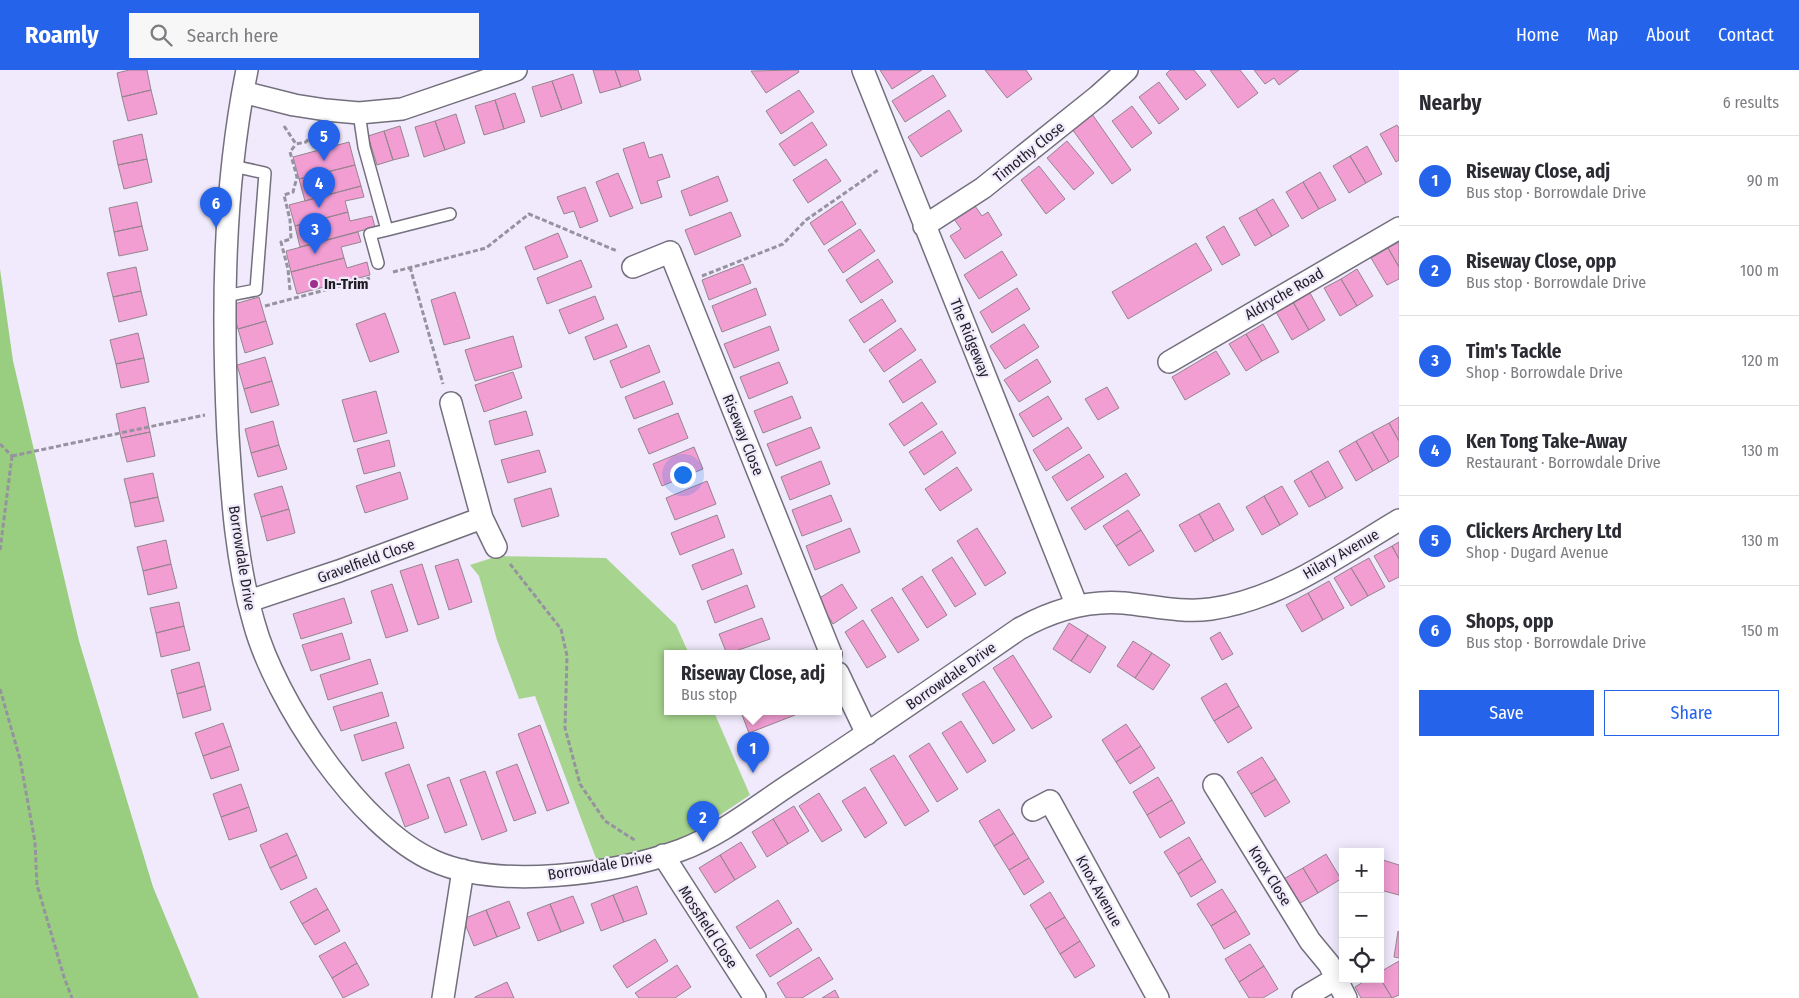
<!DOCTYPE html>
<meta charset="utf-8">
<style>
:root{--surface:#fff;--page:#f7f7f7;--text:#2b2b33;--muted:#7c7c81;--line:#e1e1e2;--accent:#2563eb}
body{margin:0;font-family:"Fira Sans Condensed",sans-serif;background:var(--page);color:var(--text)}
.controls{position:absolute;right:15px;bottom:15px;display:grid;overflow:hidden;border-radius:0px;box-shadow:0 2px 12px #0003}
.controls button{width:45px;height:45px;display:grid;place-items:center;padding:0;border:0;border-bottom:1px solid var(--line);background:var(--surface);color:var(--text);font:25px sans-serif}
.you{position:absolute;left:682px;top:404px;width:18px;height:18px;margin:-12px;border:4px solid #fff;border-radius:50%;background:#1a73e8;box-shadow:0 0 0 8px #1a73e833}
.badge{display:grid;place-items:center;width:32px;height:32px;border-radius:50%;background:var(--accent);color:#fff;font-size:16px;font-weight:700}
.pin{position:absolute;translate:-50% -41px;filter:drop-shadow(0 1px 2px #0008)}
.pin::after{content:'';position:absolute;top:26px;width:18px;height:15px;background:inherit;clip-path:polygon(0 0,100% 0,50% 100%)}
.popup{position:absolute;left:664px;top:580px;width:178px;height:65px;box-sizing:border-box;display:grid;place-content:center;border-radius:0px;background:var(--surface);filter:drop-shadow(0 1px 4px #0005);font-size:16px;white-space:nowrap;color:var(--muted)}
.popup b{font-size:19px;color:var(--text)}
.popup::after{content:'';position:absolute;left:50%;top:100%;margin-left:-10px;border:10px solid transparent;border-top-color:var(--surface)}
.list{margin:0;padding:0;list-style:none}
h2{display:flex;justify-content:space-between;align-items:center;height:65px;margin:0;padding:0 20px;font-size:21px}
h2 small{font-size:16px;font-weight:400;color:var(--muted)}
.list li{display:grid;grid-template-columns:32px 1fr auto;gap:15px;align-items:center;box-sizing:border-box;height:90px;padding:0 20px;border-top:1px solid var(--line)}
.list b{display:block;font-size:19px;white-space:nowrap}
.list p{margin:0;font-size:16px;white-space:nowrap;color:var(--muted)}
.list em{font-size:16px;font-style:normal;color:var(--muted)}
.actions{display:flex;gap:10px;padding:15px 20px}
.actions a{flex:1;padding:11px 0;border:1px solid var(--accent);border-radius:0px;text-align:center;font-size:18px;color:var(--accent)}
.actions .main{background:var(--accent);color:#fff}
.icon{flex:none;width:28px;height:28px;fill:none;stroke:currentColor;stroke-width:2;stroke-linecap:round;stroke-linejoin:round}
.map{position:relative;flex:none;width:1399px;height:928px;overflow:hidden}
header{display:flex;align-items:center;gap:30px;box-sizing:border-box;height:70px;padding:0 25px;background:var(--accent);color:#fff}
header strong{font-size:24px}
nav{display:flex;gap:28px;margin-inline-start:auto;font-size:18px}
.search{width:350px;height:45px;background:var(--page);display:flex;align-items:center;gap:12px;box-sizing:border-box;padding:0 18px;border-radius:0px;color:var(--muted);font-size:19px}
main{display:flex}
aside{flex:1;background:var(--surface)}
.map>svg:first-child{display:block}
.green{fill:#a7d58f}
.forest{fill:#99cd7f}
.building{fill:#f29ed3;stroke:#95858e}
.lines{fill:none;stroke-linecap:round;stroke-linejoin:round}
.lane-casing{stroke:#736f7d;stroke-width:14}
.street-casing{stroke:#736f7d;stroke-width:24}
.path{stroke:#96929f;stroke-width:3;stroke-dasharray:5 2.5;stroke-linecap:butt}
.lane{stroke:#fff;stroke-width:11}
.street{stroke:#fff;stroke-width:21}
.poi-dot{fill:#9d2e8d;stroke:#f0eafc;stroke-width:2}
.labels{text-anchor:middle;stroke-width:4.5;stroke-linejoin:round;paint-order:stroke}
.street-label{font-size:15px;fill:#1f1d23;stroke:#f0eafc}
.poi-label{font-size:15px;font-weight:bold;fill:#1f1d23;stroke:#f0eafc;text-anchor:start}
</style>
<header>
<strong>Roamly</strong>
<div class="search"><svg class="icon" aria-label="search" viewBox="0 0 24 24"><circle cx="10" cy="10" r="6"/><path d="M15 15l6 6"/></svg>Search here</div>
<nav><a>Home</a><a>Map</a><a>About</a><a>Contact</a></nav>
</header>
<main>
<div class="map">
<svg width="1399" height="928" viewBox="0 0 1399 928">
<rect width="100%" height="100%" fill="#f0eafc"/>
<!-- green -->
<path class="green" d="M498 486 606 488 676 555 689 584H668V642H714L750 725 672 777 600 799 535 626 519 629 497 570 479 506 470 495Z"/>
<!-- forest -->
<path class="forest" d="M0 199 13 291 79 571 153 817 199 928H0Z"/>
<!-- building -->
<path class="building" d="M129 0H147L151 20 122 27 117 3Z
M593 0H615L621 17 600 23Z
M615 0H638L641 10 621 17Z
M798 0 799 2 766 23 751 1Z
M880 0H922L892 19Z
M985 0H1026L1032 9 1007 28Z
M1170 0H1194L1206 15 1186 30 1166 4Z
M1210 0H1240L1258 23 1238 38Z
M1254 0H1299L1279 15 1274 8 1265 14Z
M573 4 582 33 562 40 552 11Z
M933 5 946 26 905 52 892 31Z
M552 11 562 40 541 47 532 17Z
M1159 12 1179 39 1159 54 1139 27Z
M151 20 157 44 128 51 122 27Z
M799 20 814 42 781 64 766 41Z
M515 23 525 52 504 59 495 30Z
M495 30 504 59 484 65 475 36Z
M1132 36 1152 63 1132 78 1112 51Z
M949 40 962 61 921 87 908 67Z
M456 44 465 73 445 80 435 51Z
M1092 44 1131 100 1112 114 1072 59Z
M435 51 445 80 424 87 415 57Z
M812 52 827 75 794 96 779 74Z
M1397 55 1399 58V90L1396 92 1380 64Z
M400 56 409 86 393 90 384 61Z
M384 61 393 90 377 95 368 66Z
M142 64 147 89 118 95 113 71Z
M1067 71 1094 103 1074 120 1047 88Z
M349 72 355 95 299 109 293 87Z
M644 72 649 88 662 84 670 107 657 111 662 127 641 134 623 79Z
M1367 76 1382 104 1366 113 1350 86Z
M1350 86 1366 113 1349 123 1333 96Z
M147 89 152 112 124 119 118 95Z
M826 89 841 111 808 133 793 110Z
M355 95 361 116 305 131 299 109Z
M1039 96 1065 129 1046 144 1021 110Z
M1320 102 1336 130 1319 139 1303 112Z
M618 103 633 138 610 147 596 112Z
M718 106 728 131 690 146 681 121Z
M1303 112 1319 139 1302 149 1286 122Z
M361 116 364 127 345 131 348 142 295 156 289 135Z
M585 117 598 151 580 158 574 141 564 144 557 127Z
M1273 129 1289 156 1272 166 1256 139Z
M842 131 856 154 824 175 810 153Z
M137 132 142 156 114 162 109 138Z
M975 136 982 146 988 142 1002 165 965 189 950 166 961 159 954 149Z
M1256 139 1272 166 1255 176 1239 148Z
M348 142 350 151 372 146 375 157 300 177 295 156Z
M731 142 741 166 695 185 685 160Z
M142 156 148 180 119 186 114 162Z
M1224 156 1240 185 1222 195 1206 167Z
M860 159 875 181 843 203 828 180Z
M358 162 361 172 341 177 344 188 291 202 286 181Z
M558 163 568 187 534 200 525 177Z
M1399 172V197L1388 178Z
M1196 173 1212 200 1128 249 1112 222Z
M1388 178 1399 197V209L1387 215 1371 188Z
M1002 181 1017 205 979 229 964 205Z
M344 188 347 198 367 192 370 205 297 224 291 202Z
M878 189 893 212 861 233 846 210Z
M581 190 592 217 547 234 537 208Z
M743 194 751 213 709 230 702 210Z
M136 197 141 221 113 227 107 203Z
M1357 199 1373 226 1357 236 1341 209Z
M1341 209 1357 236 1340 246 1324 218Z
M756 218 766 245 722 262 712 236Z
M1017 218 1030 239 992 263 980 242Z
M141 221 147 245 119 252 113 227Z
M455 222 470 268 444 275 431 230Z
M1310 223 1325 250 1309 260 1293 232Z
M595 226 604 249 569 264 559 240Z
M259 227 266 251 238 259 231 235Z
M882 229 896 251 864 273 849 250Z
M1293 232 1309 260 1292 270 1276 242Z
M385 243 399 282 370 292 356 254Z
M266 251 273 274 245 283 238 259Z
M617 254 627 277 594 290 585 267Z
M1024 254 1039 277 1005 299 990 276Z
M1263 254 1279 282 1262 291 1246 264Z
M770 256 779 280 734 298 724 274Z
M901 258 916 280 884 302 869 280Z
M138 263 144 288 116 294 110 270Z
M1246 264 1262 291 1246 301 1229 274Z
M513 266 522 297 475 311 465 280Z
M649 275 660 302 621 318 610 291Z
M1216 281 1230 304 1185 330 1172 307Z
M265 287 272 311 244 319 237 295Z
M144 288 149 312 121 318 116 294Z
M921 289 936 312 903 333 889 311Z
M1037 289 1051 312 1019 332 1004 310Z
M779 292 788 313 749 329 740 307Z
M513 302 522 328 484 342 475 315Z
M272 311 279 335 251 343 244 319Z
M664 311 673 334 634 349 625 327Z
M1107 317 1119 338 1098 350 1085 329Z
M376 321 387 363 354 372 342 330Z
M792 326 801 348 763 363 754 341Z
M1048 326 1062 349 1033 367 1019 344Z
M922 332 937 354 904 376 889 354Z
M145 337 150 362 121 368 116 344Z
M526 341 533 365 495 375 489 351Z
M678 343 688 368 649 384 638 359Z
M1399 347V371L1389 353Z
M273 351 279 375 251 383 245 359Z
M1389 353 1399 371V386L1389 392 1372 362Z
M811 357 820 378 776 396 767 374Z
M1068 357 1082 378 1046 401 1033 380Z
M942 361 956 383 924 405 909 382Z
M150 362 155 386 127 392 121 368Z
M1372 362 1389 392 1373 401 1356 371Z
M389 370 395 396 364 404 357 379Z
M1356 371 1373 401 1356 411 1339 381Z
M279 375 287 399 258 407 251 383Z
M694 377 703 399 662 416 653 394Z
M539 380 546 402 508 413 501 390Z
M1089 384 1104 407 1067 431 1052 407Z
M821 391 830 414 790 430 781 407Z
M1328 391 1343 418 1326 428 1311 401Z
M957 397 972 420 940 441 925 419Z
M1311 401 1326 428 1309 437 1294 411Z
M400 402 408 429 365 443 356 416Z
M153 403 158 427 130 433 124 409Z
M1126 403 1140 425 1085 460 1071 438Z
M707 411 716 434 675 450 666 428Z
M282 416 289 439 261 447 254 424Z
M1282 416 1298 444 1280 455 1264 426Z
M551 418 559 446 522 457 514 429Z
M831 425 842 451 802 466 792 440Z
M1264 426 1280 455 1262 465 1246 437Z
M158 427 164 451 135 457 130 433Z
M1219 433 1234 460 1214 471 1199 444Z
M289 439 295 463 267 471 261 447Z
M1128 440 1141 460 1116 476 1103 456Z
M1199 444 1214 471 1195 482 1179 455Z
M717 445 725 467 680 485 671 463Z
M850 458 860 482 815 500 806 476Z
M977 458 1006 503 985 516 957 471Z
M1141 460 1154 481 1129 496 1116 476Z
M166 470 171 494 143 501 137 477Z
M1399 472V489L1392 476Z
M1392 476 1399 489V507L1389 512 1374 486Z
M733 479 742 504 702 520 692 495Z
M952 487 976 524 955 537 932 500Z
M1369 488 1385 517 1368 526 1351 498Z
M458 489 472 532 449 540 435 496Z
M171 494 177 518 148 525 143 501Z
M422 494 439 548 418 555 400 501Z
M1351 498 1368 526 1351 536 1334 508Z
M922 506 947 545 927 558 902 519Z
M1329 511 1344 538 1323 550 1308 523Z
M392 514 408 561 386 568 371 521Z
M842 514 857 538 833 554 818 529Z
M747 515 755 537 715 553 707 531Z
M1308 523 1323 550 1302 562 1286 535Z
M892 527 919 570 898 583 871 540Z
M344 528 352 553 301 569 293 544Z
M179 532 184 556 156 563 150 538Z
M762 548 770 569 727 584 719 564Z
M863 550 886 587 867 598 845 562Z
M1069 553 1088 565 1071 591 1053 579Z
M184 556 190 580 161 587 156 563Z
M1220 562 1233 584 1222 590 1210 568Z
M342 563 350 589 311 601 302 575Z
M1088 565 1106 577 1090 603 1071 591Z
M1133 571 1152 583 1135 608 1117 596Z
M1152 583 1170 595 1153 620 1135 608Z
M1013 585 1052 647 1032 659 993 598Z
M370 589 378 614 328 630 320 605Z
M199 592 205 616 177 624 171 600Z
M984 611 1015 660 993 674 962 624Z
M1226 613 1239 636 1214 651 1201 628Z
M205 616 211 640 183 648 177 624Z
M382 622 389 646 341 661 333 637Z
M1239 636 1252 658 1228 673 1214 651Z
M741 642H794L795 645 749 663Z
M961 651 986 691 967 703 942 663Z
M396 652 404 678 362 691 354 665Z
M223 653 231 676 203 686 195 663Z
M1126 654 1141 676 1116 692 1102 670Z
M540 655 569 733 547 741 518 664Z
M929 673 958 719 937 732 909 686Z
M231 676 239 700 211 709 203 686Z
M1141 676 1155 698 1130 714 1116 692Z
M894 685 929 741 905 756 870 699Z
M1262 687 1276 709 1251 724 1237 702Z
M409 694 429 748 405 757 385 703Z
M517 694 536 743 514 751 496 702Z
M485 701 507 761 482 770 460 710Z
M449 707 467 755 445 763 427 715Z
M1158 707 1172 730 1147 745 1133 722Z
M1276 709 1290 732 1265 747 1251 724Z
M241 714 249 737 221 747 213 724Z
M865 717 887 753 865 768 842 731Z
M819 723 842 760 822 772 799 736Z
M1172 730 1185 753 1160 768 1147 745Z
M794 736 809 761 788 774 773 749Z
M249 737 257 761 229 770 221 747Z
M999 739 1014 763 994 776 979 751Z
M773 749 788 774 767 787 752 762Z
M287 763 297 785 270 798 260 775Z
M1014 763 1029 788 1009 800 994 776Z
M1189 767 1202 789 1178 804 1164 782Z
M741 772 756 797 735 810 720 785Z
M1326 784 1341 809 1318 823 1303 798Z
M297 785 307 808 281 820 270 798Z
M720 785 735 810 715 823 699 798Z
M1029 788 1044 812 1024 825 1009 800Z
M1202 789 1216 812 1191 827 1178 804Z
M1383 790 1399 795V825L1380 820Z
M1303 798 1318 823 1295 836 1280 811Z
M637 816 647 844 624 852 613 825Z
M316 818 328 839 302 854 290 832Z
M1222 819 1236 841 1211 856 1197 834Z
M1050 822 1065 847 1045 859 1030 835Z
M613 825 624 852 601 861 591 834Z
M573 826 584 853 561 862 550 834Z
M778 830 792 853 750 879 736 857Z
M509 831 520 858 497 867 486 840Z
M550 834 561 862 538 871 527 843Z
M328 839 340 861 315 875 302 854Z
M486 840 497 867 474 876 463 849Z
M1236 841 1250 864 1224 879 1211 856Z
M1065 847 1080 871 1060 884 1045 859Z
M798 858 812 880 770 907 756 885Z
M1398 861 1399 862V888L1394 887Z
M655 869 668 891 627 918 613 896Z
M1080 871 1095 896 1075 908 1060 884Z
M345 872 357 893 332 908 319 886Z
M1250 874 1264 896 1239 912 1225 889Z
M819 887 833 909 802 928H786L777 913Z
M1399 891V925L1392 928 1380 908V902Z
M357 893 369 915 343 928 332 908Z
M677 895 691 917 675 928H639L635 923Z
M1264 896 1278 919 1263 928H1249L1239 912Z
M1380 908 1392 928H1361L1355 917 1368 909Z
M507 912 514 928H475V927Z
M835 920 839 928H822Z"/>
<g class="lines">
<defs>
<path id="lane" d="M359 43 364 77 387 160 450 144
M378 193 370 164 387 160
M225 226 256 220 265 103 233 96"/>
<path id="street" d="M247 0C223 119 222 243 228 365 232 428 236 492 254 553 275 630 359 758 434 791 499 820 615 804 681 780 721 765 757 736 792 713 869 663 944 611 1019 559 1051 541 1087 530 1124 533 1153 536 1182 543 1211 539 1281 529 1340 485 1399 450
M863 0 1077 536
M243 22 294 35 326 40 359 43 402 39 516 0
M924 156 983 118 1098 26 1127 0
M633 197 670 182 831 584
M1169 292 1399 158
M451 333 482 448
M249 531 339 501 482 448 496 477
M838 603 867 664
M1214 715 1310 871 1329 894 1346 928
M1033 740 1050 731 1158 928
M663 785 755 928
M443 928 463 800
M1303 928 1335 909"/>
</defs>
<!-- lane casing -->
<use href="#lane" class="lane-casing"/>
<!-- street casing -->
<use href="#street" class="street-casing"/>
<!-- path -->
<path class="path" d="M284 56 296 74 306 72 315 61
M410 197 443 314
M393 202 486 178 529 144 617 181
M702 206 783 174 806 150 878 100
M290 220 288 199 281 172 291 169 290 150 284 125 293 122 297 107 290 82 296 74
M265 236 370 208
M0 374 12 386
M12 386 205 345
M0 480 12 386
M510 494 561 559 567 586 565 658 580 714 605 751 636 771
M0 619 20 689 35 772 37 815 64 907 72 928"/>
<!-- lane -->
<use href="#lane" class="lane"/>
<!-- street -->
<use href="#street" class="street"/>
</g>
<!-- markers -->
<circle class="poi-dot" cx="314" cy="214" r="5"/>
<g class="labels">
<!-- street labels -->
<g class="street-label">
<text transform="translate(1029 82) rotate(-39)" y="5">Timothy Close</text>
<text transform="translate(1284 224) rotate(-30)" y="5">Aldryche Road</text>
<text transform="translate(970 268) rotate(68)" y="5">The Ridgeway</text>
<text transform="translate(743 365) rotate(68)" y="5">Riseway Close</text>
<text transform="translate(1341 484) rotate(-30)" y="5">Hilary Avenue</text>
<text transform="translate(242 488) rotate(81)" y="5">Borrowdale Drive</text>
<text transform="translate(366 491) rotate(-20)" y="5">Gravelfield Close</text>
<text transform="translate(951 606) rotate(-35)" y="5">Borrowdale Drive</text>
<text transform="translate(600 796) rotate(-10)" y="5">Borrowdale Drive</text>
<text transform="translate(1270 806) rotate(58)" y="5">Knox Close</text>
<text transform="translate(1099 821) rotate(61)" y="5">Knox Avenue</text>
<text transform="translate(708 857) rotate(57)" y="5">Mossfield Close</text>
</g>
<!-- poi labels -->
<g class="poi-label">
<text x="324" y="219">In-Trim</text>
</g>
</g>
</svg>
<div class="controls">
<button>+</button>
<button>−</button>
<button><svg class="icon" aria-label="locate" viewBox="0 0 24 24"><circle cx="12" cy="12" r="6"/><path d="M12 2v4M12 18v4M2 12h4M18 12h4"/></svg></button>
</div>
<div class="you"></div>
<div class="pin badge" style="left:753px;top:703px">1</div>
<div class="popup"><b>Riseway Close, adj</b>Bus stop</div>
<div class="pin badge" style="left:703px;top:772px">2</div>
<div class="pin badge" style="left:315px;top:184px">3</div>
<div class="pin badge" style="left:319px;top:138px">4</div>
<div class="pin badge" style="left:324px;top:91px">5</div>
<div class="pin badge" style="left:216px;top:158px">6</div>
</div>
<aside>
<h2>Nearby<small>6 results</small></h2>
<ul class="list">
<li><span class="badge">1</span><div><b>Riseway Close, adj</b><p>Bus stop · Borrowdale Drive</p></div><em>90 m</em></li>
<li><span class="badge">2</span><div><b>Riseway Close, opp</b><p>Bus stop · Borrowdale Drive</p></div><em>100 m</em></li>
<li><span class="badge">3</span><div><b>Tim's Tackle</b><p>Shop · Borrowdale Drive</p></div><em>120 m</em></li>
<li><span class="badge">4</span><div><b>Ken Tong Take-Away</b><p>Restaurant · Borrowdale Drive</p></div><em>130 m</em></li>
<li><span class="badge">5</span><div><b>Clickers Archery Ltd</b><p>Shop · Dugard Avenue</p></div><em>130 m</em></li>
<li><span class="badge">6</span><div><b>Shops, opp</b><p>Bus stop · Borrowdale Drive</p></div><em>150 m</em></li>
</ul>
<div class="actions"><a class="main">Save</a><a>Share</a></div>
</aside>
</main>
